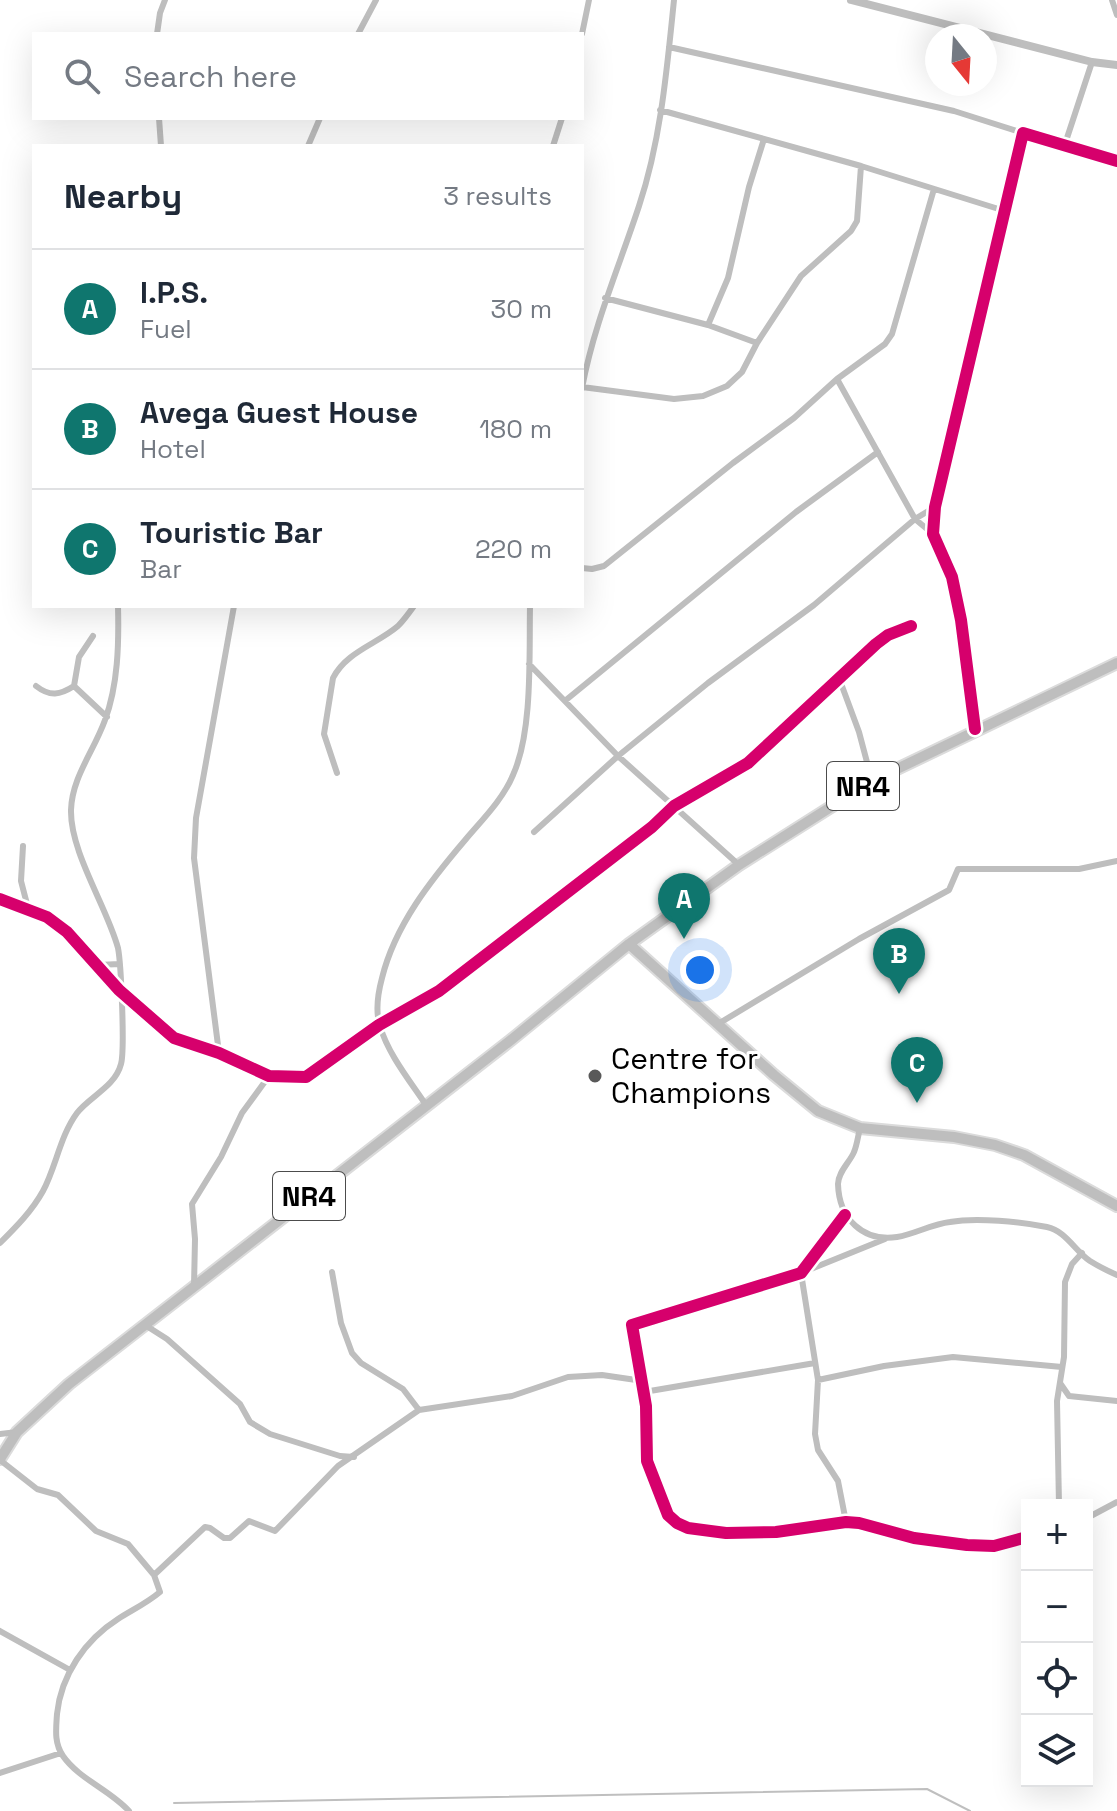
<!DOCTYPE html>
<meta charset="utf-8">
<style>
:root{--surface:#fff;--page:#f6f6f7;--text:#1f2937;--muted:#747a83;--line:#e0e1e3;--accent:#0f766e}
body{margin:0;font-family:"Space Grotesk",sans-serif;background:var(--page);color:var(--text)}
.controls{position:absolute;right:24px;bottom:24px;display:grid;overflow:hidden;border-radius:0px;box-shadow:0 8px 32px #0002}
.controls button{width:72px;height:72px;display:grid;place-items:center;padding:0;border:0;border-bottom:2px solid var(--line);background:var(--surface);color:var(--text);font:40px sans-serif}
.compass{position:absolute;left:925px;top:24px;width:72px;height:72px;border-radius:50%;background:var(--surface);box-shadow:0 8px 32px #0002;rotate:162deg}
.you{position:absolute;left:700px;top:970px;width:28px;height:28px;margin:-20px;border:6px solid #fff;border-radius:50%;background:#1a73e8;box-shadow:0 0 0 12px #1a73e833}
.badge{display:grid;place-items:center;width:52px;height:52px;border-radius:50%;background:var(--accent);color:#fff;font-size:26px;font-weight:700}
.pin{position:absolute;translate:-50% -66px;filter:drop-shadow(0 2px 4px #0008)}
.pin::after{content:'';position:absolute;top:42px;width:28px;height:24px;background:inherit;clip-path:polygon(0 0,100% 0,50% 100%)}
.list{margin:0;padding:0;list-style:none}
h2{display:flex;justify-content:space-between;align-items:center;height:104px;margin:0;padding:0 32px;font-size:34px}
h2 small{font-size:26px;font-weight:400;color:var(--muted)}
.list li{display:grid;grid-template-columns:52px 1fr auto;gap:24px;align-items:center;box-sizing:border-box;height:120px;padding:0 32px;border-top:2px solid var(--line)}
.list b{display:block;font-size:30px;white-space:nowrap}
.list p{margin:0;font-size:26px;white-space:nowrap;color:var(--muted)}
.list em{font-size:26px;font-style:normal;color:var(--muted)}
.icon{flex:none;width:44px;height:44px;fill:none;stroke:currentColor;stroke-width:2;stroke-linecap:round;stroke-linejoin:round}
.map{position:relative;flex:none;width:1117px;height:1811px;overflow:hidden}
.search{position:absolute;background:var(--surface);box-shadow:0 8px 32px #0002;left:32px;top:32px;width:552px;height:88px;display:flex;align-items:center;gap:20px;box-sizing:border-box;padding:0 28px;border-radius:0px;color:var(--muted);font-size:30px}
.panel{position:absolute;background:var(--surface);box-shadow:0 8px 32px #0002;left:32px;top:144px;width:552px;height:464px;border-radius:0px}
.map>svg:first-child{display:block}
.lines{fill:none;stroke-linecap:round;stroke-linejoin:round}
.stream{stroke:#bfbfbf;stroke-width:2}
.trunk-casing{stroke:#dbdbdb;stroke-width:14}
.minor{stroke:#bebebe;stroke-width:6}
.tertiary{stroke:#bebebe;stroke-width:8}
.trunk{stroke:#bebebe;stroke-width:10}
.cycleway-casing{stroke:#fff;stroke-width:17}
.cycleway{stroke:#d6006c;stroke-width:12}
.poi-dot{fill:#595959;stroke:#fff;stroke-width:3}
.labels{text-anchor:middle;stroke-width:6;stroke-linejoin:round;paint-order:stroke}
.shield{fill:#fff;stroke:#4c4c4c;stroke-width:2}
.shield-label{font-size:28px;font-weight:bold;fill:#000}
.poi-label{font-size:30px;fill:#000;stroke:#fff;text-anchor:start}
</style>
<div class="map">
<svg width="1117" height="1811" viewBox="0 0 1117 1811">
<rect width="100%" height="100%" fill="#fff"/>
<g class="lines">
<!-- stream -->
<path class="stream" d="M174 1803 927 1789 970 1811"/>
<defs>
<path id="trunk" d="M629 944 774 1075 818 1111 860 1128 954 1137 995 1145 1024 1155 1117 1206
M0 1459 17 1432 69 1384 511 1040 629 944 739 865 872 781 1117 663"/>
</defs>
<!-- trunk casing -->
<use href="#trunk" class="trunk-casing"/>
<!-- minor -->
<path class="minor" d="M1112 0 1117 15
M157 34 160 13 165 0
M358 34 376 0
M582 34 589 0
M669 47 954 111 1023 133
M660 110 861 166 1005 211
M159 118 161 146
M1065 144 1092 62
M308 146 320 118
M553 146 562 118
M605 298 708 325 757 343
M708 325 728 278 749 187 764 139
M837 379 915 519 933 534
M582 387 674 399 703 396 727 386 742 372 757 343 801 276 851 231 857 221 861 166
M582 388C594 324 619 267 639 206 661 140 667 68 674 0
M582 568 592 569 604 566 733 463 794 418 837 379 885 344 892 334 934 189
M529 664 618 756 739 865
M839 678 859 732 872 781
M36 686C50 697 60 695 74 686L79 657 93 636
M74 686 107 717
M566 700 796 512 878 452
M975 729 961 620 952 577 933 534 935 507 1023 133 1117 161
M337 773 324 734 333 678C346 652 377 644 398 626 404 620 409 613 414 606
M534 832 618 756 708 683 814 605 915 519 935 507
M23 846 21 881 28 908
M0 899 47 917 67 932 119 990 174 1038 219 1053 269 1076 306 1077 379 1025 439 991 652 827 674 806 748 763 876 644 888 635 911 626
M99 965 119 964
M718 1024 859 939 949 890 958 869H1079L1117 861
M219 1053 194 858 196 818 234 606
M426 1105C410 1081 388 1054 380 1026 375 1011 378 993 382 978 395 925 431 880 466 839 483 819 503 799 513 775 533 731 529 654 530 606
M860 1128C858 1136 857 1145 854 1152 850 1162 838 1172 838 1184 839 1219 863 1242 897 1237 915 1234 932 1224 950 1222 977 1217 1021 1222 1047 1227 1066 1231 1075 1251 1090 1261 1098 1266 1108 1271 1117 1275
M845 1215 801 1273 632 1325 646 1406 647 1461 668 1515 677 1523 688 1528 726 1533 776 1532 846 1522 859 1523 914 1538 967 1545 994 1546 1027 1537
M0 1243C16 1227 32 1211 43 1191 56 1167 60 1136 77 1113 90 1096 115 1087 121 1064 125 1050 121 963 118 948 107 907 70 852 71 810 72 777 94 751 105 720 118 685 119 644 118 606
M332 1272 341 1323 352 1353 361 1363 403 1389 419 1410
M194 1286 195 1239 192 1204 221 1157 242 1113 269 1076
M145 1325 167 1339 240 1404 250 1422 270 1434 340 1456 354 1457
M818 1380 884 1366 953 1357 1062 1367
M1060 1383 1069 1396 1117 1401
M644 1392 815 1363
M0 1434 17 1432
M0 1460 37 1489 58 1495 96 1531 128 1544 154 1575 160 1592C147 1603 132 1610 118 1619 85 1640 61 1675 57 1714 56 1729 54 1743 63 1756 79 1779 110 1790 129 1811
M1059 1505 1057 1401 1064 1357 1065 1282 1072 1264 1082 1253
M1087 1518 1117 1502
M846 1522 838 1481 818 1450 815 1434 818 1380 801 1273 885 1239
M154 1575 205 1527 210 1528 224 1538H230L249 1521 275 1531 338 1466 419 1410 512 1396 568 1377 602 1375 643 1381
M0 1631 70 1670
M0 1773 61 1753"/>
<!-- tertiary -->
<path class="tertiary" d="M851 0 1092 62 1117 65"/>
<!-- trunk -->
<use href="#trunk" class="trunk"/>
<defs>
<path id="cycleway" d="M975 729 961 620 952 577 933 534 935 507 1023 133 1117 161
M0 899 47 917 67 932 119 990 174 1038 219 1053 269 1076 306 1077 379 1025 439 991 652 827 674 806 748 763 876 644 888 635 911 626
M845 1215 801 1273 632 1325 646 1406 647 1461 668 1515 677 1523 688 1528 726 1533 776 1532 846 1522 859 1523 914 1538 967 1545 994 1546 1027 1537"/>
</defs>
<!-- cycleway casing -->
<use href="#cycleway" class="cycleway-casing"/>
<!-- cycleway -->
<use href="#cycleway" class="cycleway"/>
</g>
<!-- markers -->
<circle class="poi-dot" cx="595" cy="1076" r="8"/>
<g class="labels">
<!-- shield labels -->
<g class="shield">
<rect x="827" y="762" width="72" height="48" rx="6"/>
<rect x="273" y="1172" width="72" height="48" rx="6"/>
</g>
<g class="shield-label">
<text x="863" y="796">NR4</text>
<text x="309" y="1206">NR4</text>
</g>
<!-- poi labels -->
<g class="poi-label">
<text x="611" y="1069">Centre for<tspan x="611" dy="34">Champions</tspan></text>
</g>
</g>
</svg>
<div class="controls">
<button>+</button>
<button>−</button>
<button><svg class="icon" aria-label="locate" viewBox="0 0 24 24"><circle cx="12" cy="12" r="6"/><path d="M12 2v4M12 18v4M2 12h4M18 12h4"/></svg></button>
<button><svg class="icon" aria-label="layers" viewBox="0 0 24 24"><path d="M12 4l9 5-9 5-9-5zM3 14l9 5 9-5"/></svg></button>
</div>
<svg class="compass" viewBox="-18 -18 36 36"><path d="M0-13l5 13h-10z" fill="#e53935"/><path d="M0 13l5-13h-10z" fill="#747a83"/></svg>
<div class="you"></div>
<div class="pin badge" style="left:684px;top:939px">A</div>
<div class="pin badge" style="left:899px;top:994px">B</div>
<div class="pin badge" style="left:917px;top:1103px">C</div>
<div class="search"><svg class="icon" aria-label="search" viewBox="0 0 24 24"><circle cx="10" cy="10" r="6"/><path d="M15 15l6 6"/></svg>Search here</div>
<section class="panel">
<h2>Nearby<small>3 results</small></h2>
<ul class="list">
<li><span class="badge">A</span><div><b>I.P.S.</b><p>Fuel</p></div><em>30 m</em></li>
<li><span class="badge">B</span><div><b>Avega Guest House</b><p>Hotel</p></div><em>180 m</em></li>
<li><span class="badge">C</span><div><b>Touristic Bar</b><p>Bar</p></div><em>220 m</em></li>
</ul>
</section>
</div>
